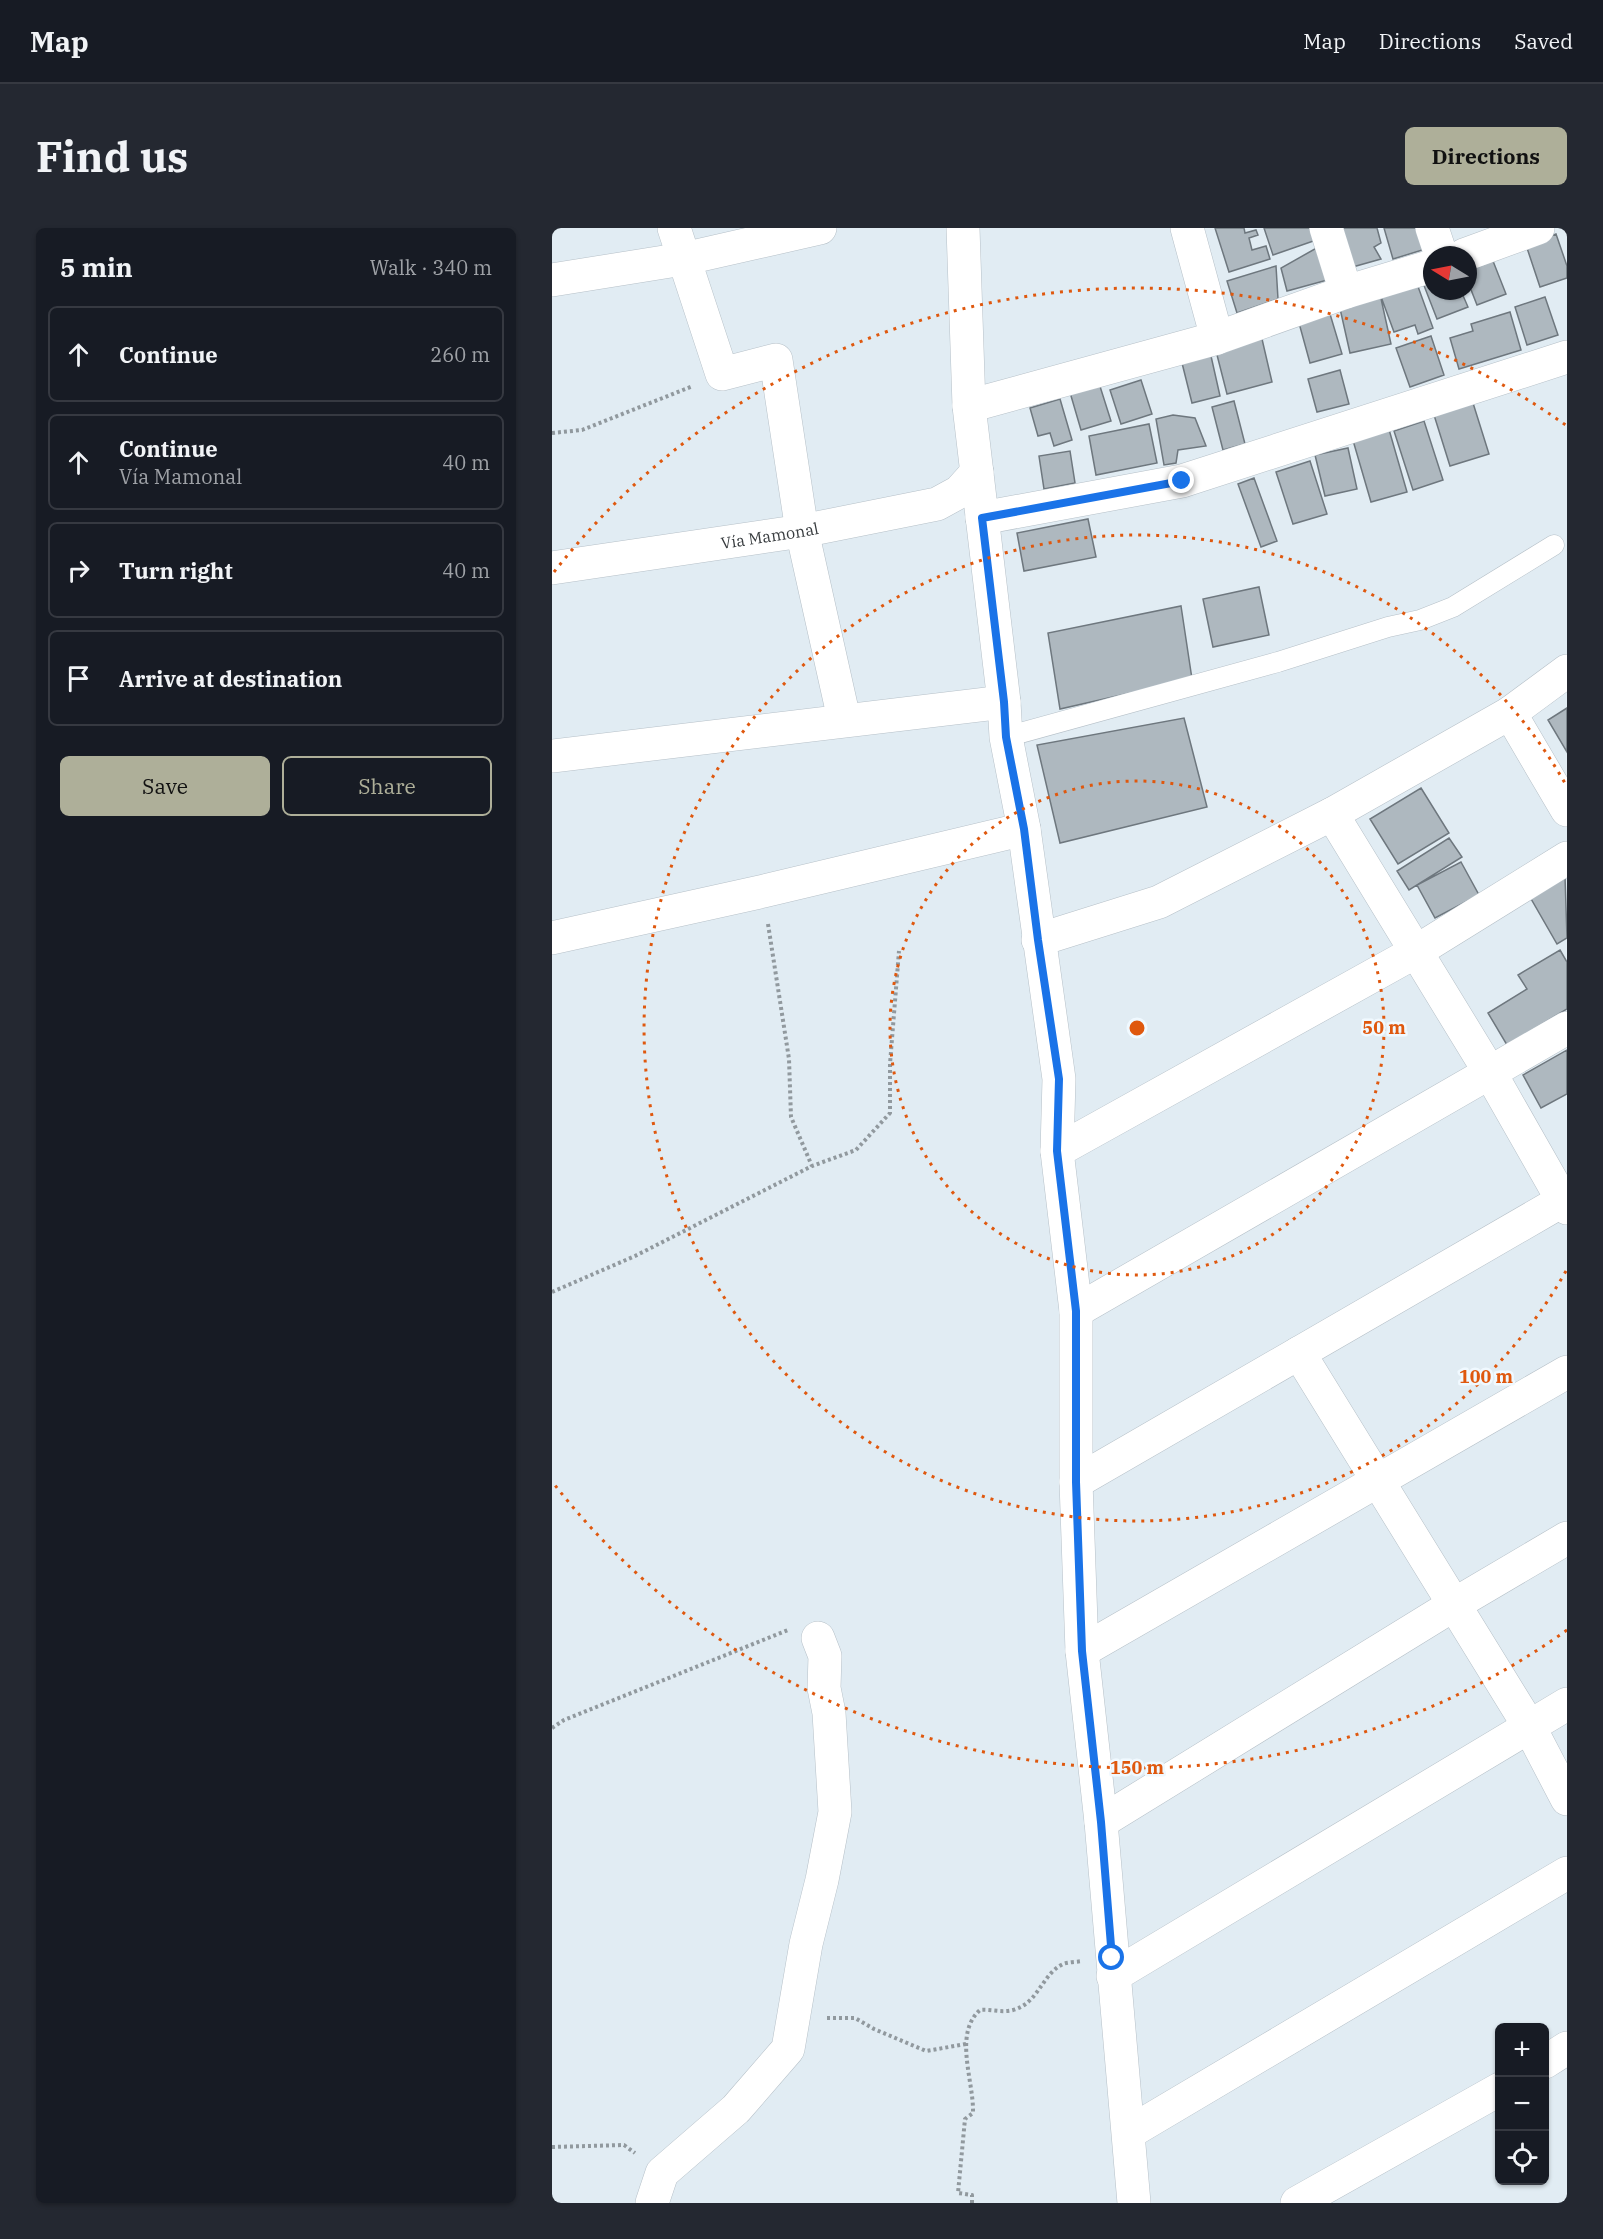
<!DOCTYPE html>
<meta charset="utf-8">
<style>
:root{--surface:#171b24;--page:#242831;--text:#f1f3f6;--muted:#9ea1a6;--line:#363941;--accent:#aeaf99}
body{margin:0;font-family:"IBM Plex Serif",serif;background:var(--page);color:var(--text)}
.controls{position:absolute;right:18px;bottom:18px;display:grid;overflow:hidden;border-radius:9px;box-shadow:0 2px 4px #0004}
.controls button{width:54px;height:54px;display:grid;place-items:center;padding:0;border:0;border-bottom:2px solid var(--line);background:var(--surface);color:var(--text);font:30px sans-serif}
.compass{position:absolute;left:871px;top:18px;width:54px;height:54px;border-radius:50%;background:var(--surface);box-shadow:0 2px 4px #0004;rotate:280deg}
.stop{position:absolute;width:18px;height:18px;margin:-14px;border:4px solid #1a73e8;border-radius:50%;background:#fff}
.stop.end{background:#1a73e8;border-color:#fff;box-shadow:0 2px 6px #0008}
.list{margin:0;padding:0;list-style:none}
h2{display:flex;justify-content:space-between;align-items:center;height:78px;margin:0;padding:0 24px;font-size:26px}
h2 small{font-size:20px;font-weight:400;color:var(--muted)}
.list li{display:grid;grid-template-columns:39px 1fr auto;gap:18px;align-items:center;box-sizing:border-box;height:96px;margin:0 12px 12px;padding:0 12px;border:2px solid var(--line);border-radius:9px}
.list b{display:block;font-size:22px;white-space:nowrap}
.list p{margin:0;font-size:20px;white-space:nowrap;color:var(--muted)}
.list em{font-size:20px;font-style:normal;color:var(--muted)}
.actions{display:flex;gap:12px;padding:18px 24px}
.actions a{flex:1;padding:14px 0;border:2px solid var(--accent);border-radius:9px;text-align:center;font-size:21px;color:var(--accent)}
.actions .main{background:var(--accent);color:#111}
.icon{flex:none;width:33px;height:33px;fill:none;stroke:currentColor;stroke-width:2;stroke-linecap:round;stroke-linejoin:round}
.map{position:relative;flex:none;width:1015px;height:1975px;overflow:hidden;border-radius:9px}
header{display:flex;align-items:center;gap:36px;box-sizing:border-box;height:84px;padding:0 30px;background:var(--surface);border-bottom:2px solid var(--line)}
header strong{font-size:28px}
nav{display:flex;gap:33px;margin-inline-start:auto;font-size:21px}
.intro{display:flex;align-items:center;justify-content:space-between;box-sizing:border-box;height:144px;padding:0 36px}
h1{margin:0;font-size:42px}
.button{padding:15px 27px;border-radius:9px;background:var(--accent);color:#111;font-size:21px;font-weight:700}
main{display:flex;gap:36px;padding:0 36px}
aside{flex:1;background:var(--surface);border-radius:9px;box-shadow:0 2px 4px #0004}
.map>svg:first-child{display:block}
.building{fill:#aeb8bf;stroke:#6e777e;stroke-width:1.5}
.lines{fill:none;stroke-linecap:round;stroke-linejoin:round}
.lane-casing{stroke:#b6c0c8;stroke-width:21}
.street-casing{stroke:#b6c0c8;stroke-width:34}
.path{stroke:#91999e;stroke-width:4;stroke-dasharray:3 3;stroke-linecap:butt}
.lane{stroke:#fff;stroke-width:20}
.street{stroke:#fff;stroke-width:33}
.route{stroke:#1a73e8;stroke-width:8}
.ring{fill:none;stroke:#df580e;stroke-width:3;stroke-dasharray:3 6}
.labels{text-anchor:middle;stroke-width:5;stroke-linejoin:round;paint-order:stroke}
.street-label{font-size:16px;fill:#373b3e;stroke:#f0f9ff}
.centre{fill:#df580e;stroke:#f0f9ff;stroke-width:3}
.ring-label{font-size:18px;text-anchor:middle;font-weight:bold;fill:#df580e;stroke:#f0f9ff;stroke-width:5;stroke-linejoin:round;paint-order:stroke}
</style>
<header>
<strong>Map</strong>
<nav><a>Map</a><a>Directions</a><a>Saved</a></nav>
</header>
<div class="intro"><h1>Find us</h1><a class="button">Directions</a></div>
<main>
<aside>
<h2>5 min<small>Walk · 340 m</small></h2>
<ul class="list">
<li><svg class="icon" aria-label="ahead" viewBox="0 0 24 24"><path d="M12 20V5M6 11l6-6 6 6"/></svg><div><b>Continue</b></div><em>260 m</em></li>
<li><svg class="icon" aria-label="ahead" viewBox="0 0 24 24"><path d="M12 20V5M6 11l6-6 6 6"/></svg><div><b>Continue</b><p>Vía Mamonal</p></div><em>40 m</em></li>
<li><svg class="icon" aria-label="right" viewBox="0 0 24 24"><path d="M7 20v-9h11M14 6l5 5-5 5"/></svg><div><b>Turn right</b></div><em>40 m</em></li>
<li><svg class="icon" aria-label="arrive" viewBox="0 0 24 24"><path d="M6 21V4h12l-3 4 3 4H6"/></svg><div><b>Arrive at destination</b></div></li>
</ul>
<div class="actions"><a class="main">Save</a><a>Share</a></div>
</aside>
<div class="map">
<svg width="1015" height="1975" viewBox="0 0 1015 1975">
<rect width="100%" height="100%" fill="#e1ecf3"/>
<!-- building -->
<path class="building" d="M663 0H692L693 5 704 2 706 7 697 10 700 22 714 18 718 31 677 44Z
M712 0H767L770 10 721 27Z
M787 0H825L829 15 822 19 829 31 797 40Z
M832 0H875L880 19 841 31Z
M1004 6 1015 38V50L988 59 974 17Z
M770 17 779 51 735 63 729 40Z
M941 33 954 66 925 77 916 54V43Z
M724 38 726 71 685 85 675 53Z
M880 51V63H909L916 79 885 91 871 55Z
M864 53 881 100 866 106 863 97 842 104 828 66Z
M828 66 839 116 798 125 787 76Z
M993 69 1006 107 975 117 963 79Z
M958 84 969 122 907 141 898 110 921 103 919 96Z
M778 86 790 126 758 135 747 95Z
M879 108 892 147 858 159 844 120Z
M710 111 720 154 675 166 664 123Z
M659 128 668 168 640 175 630 135Z
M788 142 797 176 765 184 756 151Z
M546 152 559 193 529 202 517 161Z
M589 152 600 186 569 196 558 162Z
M508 171 520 212 502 218 498 205 486 208 478 180Z
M682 173 693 216 671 222 660 179Z
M921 175 937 226 898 238 882 187Z
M621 187 643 190 654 218 626 222 624 235 612 237 604 191Z
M872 193 891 252 861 262 842 203Z
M597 196 605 235 544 247 537 208Z
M836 198 855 264 819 274 800 209Z
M796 220 805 261 773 268 763 227Z
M518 223 523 255 492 261 487 228Z
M758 233 775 286 741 296 724 244Z
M702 250 725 313 709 319 686 256Z
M536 291 544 329 472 343 465 305Z
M707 359 717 407 661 419 651 371Z
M629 378 640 451 508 481 496 405Z
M1015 480V524L996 492Z
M632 490 655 579 508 615 485 517Z
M869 560 897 605 846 636 818 591Z
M897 610 910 629 857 662 845 643Z
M909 634 927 667 883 690 865 657Z
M1013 648 1015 710 1005 716 978 669Z
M1008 722 1015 734V781L955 817 936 785 975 761 966 747Z
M1015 822V866L989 880 971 847Z"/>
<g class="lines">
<defs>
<path id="lane" d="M454 509 726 434 836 399 868 392 901 379 1002 317"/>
<g id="street">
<path d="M122 0 170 146 224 132 250 303 292 491"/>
<path d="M411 0 417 178 452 474 454 509 472 601 507 851 505 923 524 1083V1254L530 1423 549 1594 582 1975"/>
<path d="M635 0 665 110"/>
<path d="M774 0 794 64"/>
<path d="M880 0 889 27"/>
<path d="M912 27 986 0"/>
<path d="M0 52 131 31 268 0"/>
<path d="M417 178 665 110 794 64 880 38"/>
<path d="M430 290 630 253 1015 129"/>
<path id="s1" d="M0 340 250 303 385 276 407 264 425 244"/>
<path d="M958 485 1015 582"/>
<path d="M0 528 452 474"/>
<path d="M780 586 937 843 1015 980"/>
<path d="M0 710 212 663 472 601"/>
<path d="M486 712 607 674 780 586 958 485 1015 443"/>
<path d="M505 923 865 723 1015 630"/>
<path d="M524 1083 1015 800"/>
<path d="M747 1125 977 1498 1015 1571"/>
<path d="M524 1254 1015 970"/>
<path d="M530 1423 1015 1144"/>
<path d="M549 1594 903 1376 1015 1310"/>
<path d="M561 1748 1015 1476"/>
<path d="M993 1834 1015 1820"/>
<path d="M578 1904 1015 1645"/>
<path d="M100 1975 110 1945 184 1881 236 1821 254 1716 270 1652 283 1584 277 1485 272 1460 273 1428 266 1410"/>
<path d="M745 1975 948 1861"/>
</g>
</defs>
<!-- lane casing -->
<use href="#lane" class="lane-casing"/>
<!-- street casing -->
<use href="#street" class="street-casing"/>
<!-- path -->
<path class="path" d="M0 205 30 202 141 158
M216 696 237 831 239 889 260 938
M0 1064 83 1028 260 938 304 922 338 885V836L347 723
M0 1500 12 1492 236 1402
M275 1790H303L322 1801 374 1823 414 1816
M0 1919 72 1917 83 1925
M420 1975V1967L406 1965 413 1891 421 1885C422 1853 401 1806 428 1782 439 1781 450 1785 461 1782 487 1775 489 1747 511 1736 516 1734 524 1734 530 1733"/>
<!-- lane -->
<use href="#lane" class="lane"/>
<!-- street -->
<use href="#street" class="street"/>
</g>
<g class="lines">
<!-- route -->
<path class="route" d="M560 1730 549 1594 530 1423 524 1254V1083L505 923 507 851 486 712 472 601 454 509 452 474 430 290 630 253"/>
</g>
<!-- distance rings -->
<g class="ring">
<circle cx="585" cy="800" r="247"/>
<path d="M1014 1043A493 493 0 1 1 1014 557"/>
<path d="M1015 1402A740 740 0 0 1 2 1256M2 344A740 740 0 0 1 1015 198"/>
</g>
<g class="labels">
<!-- street labels -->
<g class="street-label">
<text dy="6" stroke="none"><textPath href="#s1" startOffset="220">Vía Mamonal</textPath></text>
</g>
</g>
<circle cx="585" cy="800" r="9" class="centre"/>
<g class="ring-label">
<text x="832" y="806">50 m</text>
<text x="934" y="1155">100 m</text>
<text x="585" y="1546">150 m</text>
</g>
</svg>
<div class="controls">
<button>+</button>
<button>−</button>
<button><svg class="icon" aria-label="locate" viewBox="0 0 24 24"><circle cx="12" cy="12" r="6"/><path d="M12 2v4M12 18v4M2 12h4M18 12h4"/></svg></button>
</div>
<svg class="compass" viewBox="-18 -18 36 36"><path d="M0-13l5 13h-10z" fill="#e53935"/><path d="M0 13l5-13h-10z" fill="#9ea1a6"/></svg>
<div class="stop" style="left:560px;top:1730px"></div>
<div class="stop end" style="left:630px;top:253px"></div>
</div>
</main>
